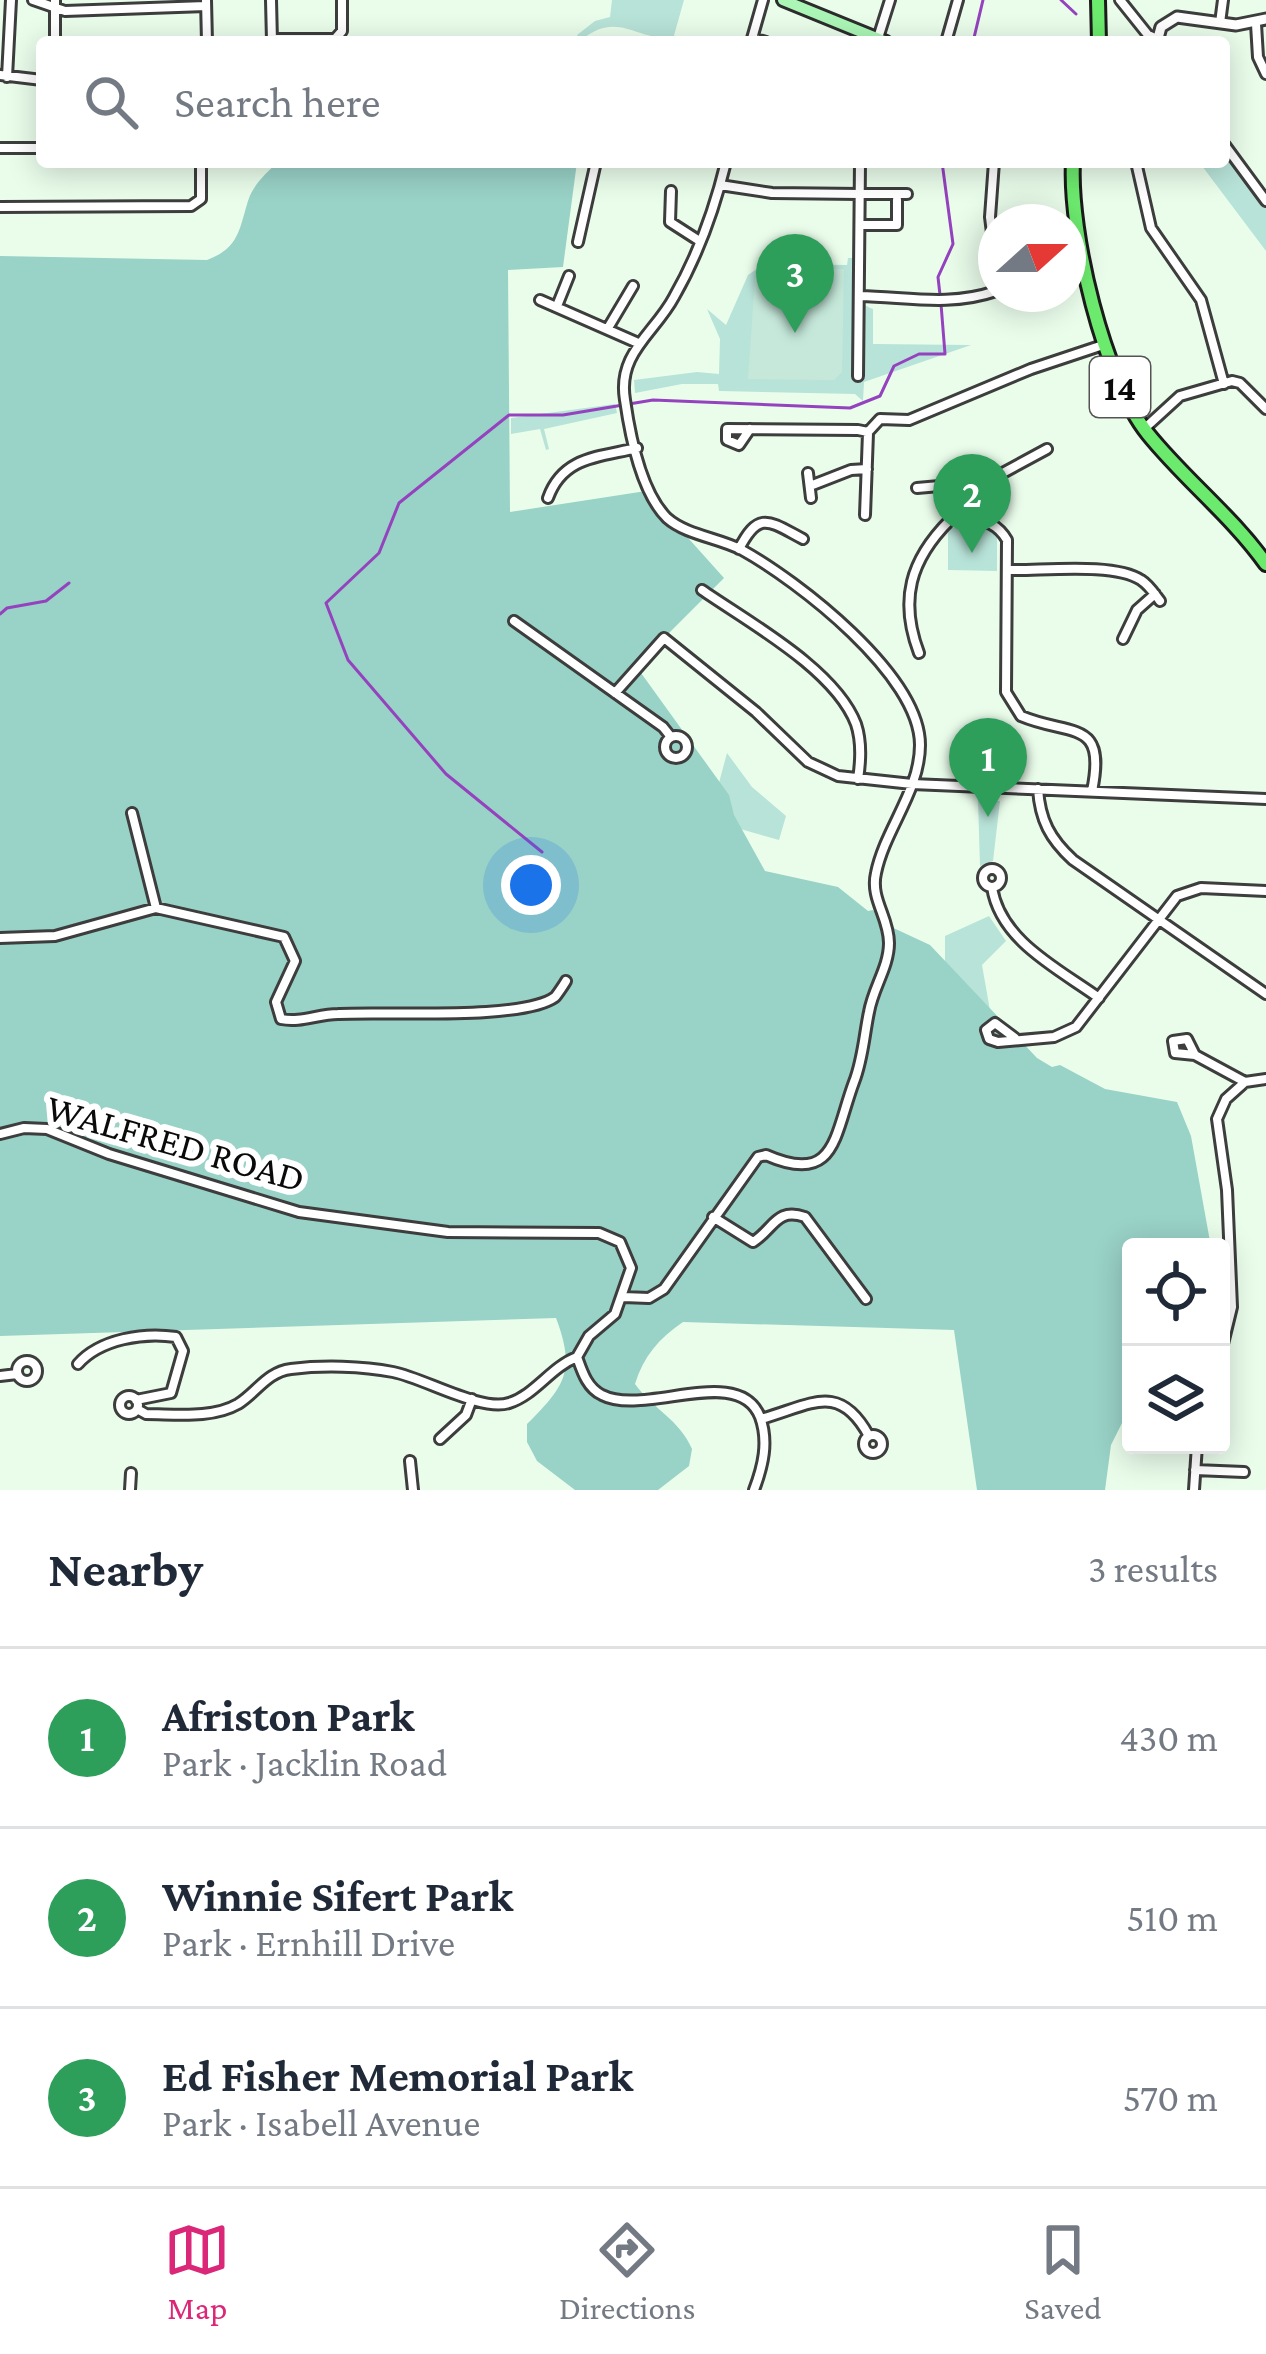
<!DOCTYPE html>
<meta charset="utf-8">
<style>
:root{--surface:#fff;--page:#f6f6f7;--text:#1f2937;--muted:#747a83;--line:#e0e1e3;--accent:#db2777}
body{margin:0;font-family:"Crimson Pro",serif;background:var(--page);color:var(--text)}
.controls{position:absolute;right:36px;bottom:36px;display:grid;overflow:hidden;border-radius:12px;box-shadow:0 6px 30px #0003}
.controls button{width:108px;height:108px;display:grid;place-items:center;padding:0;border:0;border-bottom:3px solid var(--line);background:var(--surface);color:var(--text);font:60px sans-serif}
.compass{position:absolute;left:978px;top:204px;width:108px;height:108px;border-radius:50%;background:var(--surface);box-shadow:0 6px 30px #0003;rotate:69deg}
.you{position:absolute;left:531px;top:885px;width:42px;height:42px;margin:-30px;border:9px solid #fff;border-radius:50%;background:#1a73e8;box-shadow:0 0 0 18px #1a73e833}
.badge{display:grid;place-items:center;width:78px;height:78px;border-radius:50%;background:var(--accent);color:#fff;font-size:39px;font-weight:700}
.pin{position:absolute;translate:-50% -99px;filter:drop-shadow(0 3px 6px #0008)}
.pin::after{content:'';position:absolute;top:63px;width:42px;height:36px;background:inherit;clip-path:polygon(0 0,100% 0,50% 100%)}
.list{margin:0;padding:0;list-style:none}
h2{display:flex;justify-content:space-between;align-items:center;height:156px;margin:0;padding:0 48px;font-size:51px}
h2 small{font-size:39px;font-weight:400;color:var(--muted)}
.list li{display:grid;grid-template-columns:78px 1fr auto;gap:36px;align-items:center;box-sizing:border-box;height:180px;padding:0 48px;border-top:3px solid var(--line)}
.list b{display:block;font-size:45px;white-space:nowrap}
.list p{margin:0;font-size:39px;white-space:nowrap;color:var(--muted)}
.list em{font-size:39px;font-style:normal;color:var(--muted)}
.icon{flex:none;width:66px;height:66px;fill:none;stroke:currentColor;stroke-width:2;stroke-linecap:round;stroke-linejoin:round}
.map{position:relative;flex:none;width:1266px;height:1490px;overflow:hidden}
.search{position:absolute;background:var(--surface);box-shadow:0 6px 30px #0003;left:36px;right:36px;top:36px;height:132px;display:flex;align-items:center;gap:30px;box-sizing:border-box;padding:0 42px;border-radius:12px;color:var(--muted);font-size:45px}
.sheet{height:696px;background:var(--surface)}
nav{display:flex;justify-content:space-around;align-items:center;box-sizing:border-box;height:168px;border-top:3px solid var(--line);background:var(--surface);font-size:33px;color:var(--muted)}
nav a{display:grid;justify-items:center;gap:6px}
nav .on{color:var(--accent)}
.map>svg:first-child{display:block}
.green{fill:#b8e3d8}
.forest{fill:#99d2c7}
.pitch{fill:#c5e8da}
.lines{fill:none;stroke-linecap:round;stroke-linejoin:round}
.stream{stroke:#9442be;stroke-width:3}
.minor-casing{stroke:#3d3d3d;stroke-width:14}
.tertiary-casing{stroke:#3d3d3d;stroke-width:15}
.secondary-casing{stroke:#2c2c2c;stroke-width:16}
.primary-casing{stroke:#1b1b1b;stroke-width:18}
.minor{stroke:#fff;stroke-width:8}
.tertiary{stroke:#fff;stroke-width:9}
.secondary{stroke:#abf6b6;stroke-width:10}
.primary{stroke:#6cea6e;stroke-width:12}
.labels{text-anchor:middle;stroke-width:12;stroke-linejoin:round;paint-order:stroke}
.shield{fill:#fff;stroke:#545454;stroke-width:3}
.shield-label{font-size:36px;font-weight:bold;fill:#0a0a0a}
.street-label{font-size:39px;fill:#0a0a0a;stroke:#fff}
</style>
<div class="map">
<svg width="1266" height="1490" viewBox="0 0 1266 1490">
<rect width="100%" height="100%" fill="#eafdeb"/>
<!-- green -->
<path class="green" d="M612 0H684L673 39C633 39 618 11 581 40L577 35 595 21 610 17Z
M1224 146 1266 202V251L1199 162H1224Z
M848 258H853C853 280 849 300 873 309V344L971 345 864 382 863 401 855 394 719 391 718 384H682L635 393 634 380 697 372 719 374 720 339 707 309 726 325 748 275 764 264 773 274V264L847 265Z
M615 404 617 413 544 429 549 449 546 450 540 429 511 434V418Z
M948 528H991L997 535V571L948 570Z
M727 753 752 787 786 816 779 840 709 820Z
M978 800 1000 801 993 861 980 866Z
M989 916 1006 941 982 965 991 1016 945 1012V936Z"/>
<!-- forest -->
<path class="forest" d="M278 162H577L563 267 508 270 510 512 646 491 724 578 636 666 729 795 734 815 765 871 838 887 868 911 873 910 887 925 930 945 1037 1058 1052 1067 1060 1065 1105 1089 1177 1102 1191 1136 1211 1247H1131V1405L1111 1445 1105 1490H977L954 1330 683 1322C659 1338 643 1357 635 1384 653 1409 679 1419 692 1449L689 1466 658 1490H575L537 1461 527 1442V1424C565 1386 576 1371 556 1318L0 1336V256L207 260C239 248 239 230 248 201 253 185 266 173 278 162Z"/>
<!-- pitch -->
<path class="pitch" d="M768 268 844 269 842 372 834 380 748 379 755 279Z"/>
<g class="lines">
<!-- stream -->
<path class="stream" d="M1061 0 1076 14
M973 42 983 0
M940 295 938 277 953 244 942 162
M0 614 7 608 46 601 69 583
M542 852 446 774 348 660 326 603 379 553 399 503 509 415H563L653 400 850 408 880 396 894 366 919 354H945L941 304"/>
<defs>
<path id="minor" d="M33 0 65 11 206 6
M55 0V42
M206 0 207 42
M271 0 272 41
M1120 0 1148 35 1157 39
M1220 23 1223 0
M1256 24 1258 57 1266 74
M752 38 766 42
M878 38 890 0
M272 39H335L342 31V0
M751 42 763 0
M946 42 958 0
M0 75 42 80
M7 77 11 0
M1224 144 1266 201
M0 148H42
M994 162 990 217 996 265
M1136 162 1151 228 1201 300 1224 384
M720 185 772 193 860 194
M671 191 670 222 698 240
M860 194H907
M0 207 191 206 201 199V162
M860 225H897V200
M578 242 596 162
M860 296C908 297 949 307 996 291
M540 300 638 343
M557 306 569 276
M608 328 633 286
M858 376 860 162
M1145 428 1180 396 1232 381 1240 383 1266 409
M750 429 739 445 727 440V429L858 430 868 432 880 419 909 420 1031 369 1106 344
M808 473 811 498
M810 486 851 470 867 469
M917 488 951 485 964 494
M964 494 1047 449
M964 494V518
M548 498C563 456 600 457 637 448
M865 515 868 433
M739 549C759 510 769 521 803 539
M1007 570C1041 571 1114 562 1141 580 1149 585 1154 593 1160 601
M702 590C748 622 835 669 856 724 862 742 861 760 858 779
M514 621 663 727 671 737
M1123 639 1137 610 1155 594
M919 653C899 600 910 560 950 520 973 516 995 519 1007 540L1006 692 1021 716C1071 737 1107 718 1092 791
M615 693 664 638 756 712 808 762 838 776 912 784 1266 799
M665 747a11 11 0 1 1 22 0a11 11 0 1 1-22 0Z
M1038 789C1040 820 1050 839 1073 860L1266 994
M132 813 156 908
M983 878a9 9 0 1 1 18 0a9 9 0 1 1-18 0Z
M992 887C1000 941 1059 969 1099 998
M0 938 55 936 156 908 284 937 295 961 276 1002 281 1019C301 1023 318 1014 338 1014 383 1011 522 1021 555 997 557 995 565 983 566 981
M1015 1038 995 1023 986 1030 989 1039 998 1042 1054 1037 1076 1027 1177 896 1201 888 1266 891
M1195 1055 1187 1039 1173 1041 1175 1053 1195 1055 1245 1082 1266 1079
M0 1134 24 1128 47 1129 109 1154 299 1212 448 1232 599 1233 620 1242 631 1268 615 1314 589 1336 577 1357C582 1371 587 1388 602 1395 644 1417 739 1363 760 1417 769 1442 763 1466 754 1490
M713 1217 753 1242C774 1229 776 1207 805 1217L866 1299
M623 1297 649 1298 664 1289 758 1157 766 1155C836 1186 834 1136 854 1082 863 1059 864 1036 869 1012 873 988 889 967 889 943 889 917 870 899 876 873 885 829 920 791 920 745 920 675 798 581 742 550 719 538 686 535 667 518 641 492 630 435 625 400 617 353 655 333 674 297 697 257 715 207 726 162
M1221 1352 1232 1307 1227 1190 1217 1119 1226 1099 1245 1082
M17 1371a10 10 0 1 1 20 0a10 10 0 1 1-20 0Z
M78 1364C100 1339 144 1332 176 1337L183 1351 171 1393 136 1400
M0 1376 17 1374
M120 1405a9 9 0 1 1 18 0a9 9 0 1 1-18 0Z
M137 1409 146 1414C175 1414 212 1419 238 1404 257 1392 267 1372 291 1369 323 1365 362 1366 393 1372 424 1378 481 1412 509 1403 535 1395 551 1367 577 1357
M761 1419C811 1405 839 1381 869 1436
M864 1444a9 9 0 1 1 18 0a9 9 0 1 1-18 0Z
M440 1439 466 1415 472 1399
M410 1461 413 1490
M1195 1470 1244 1472
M130 1490 131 1473
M1194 1490 1197 1445"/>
<path id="tertiary" d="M1157 42 1161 27 1177 17 1236 25 1266 19"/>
<path id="secondary" d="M783 0 886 42"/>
<path id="primary" d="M1098 0 1099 42
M1073 162C1069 233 1104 379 1148 434 1185 480 1231 515 1266 564"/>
</defs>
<!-- minor casing -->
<use href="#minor" class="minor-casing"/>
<!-- tertiary casing -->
<use href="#tertiary" class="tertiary-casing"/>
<!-- secondary casing -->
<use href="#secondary" class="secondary-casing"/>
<!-- primary casing -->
<use href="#primary" class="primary-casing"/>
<!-- minor -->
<use href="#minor" class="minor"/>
<!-- tertiary -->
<use href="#tertiary" class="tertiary"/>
<!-- secondary -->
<use href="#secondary" class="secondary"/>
<!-- primary -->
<use href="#primary" class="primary"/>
</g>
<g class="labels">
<!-- shield labels -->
<rect class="shield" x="1090" y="357" width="60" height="60" rx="9"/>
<g class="shield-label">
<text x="1120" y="400">14</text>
</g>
<!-- street labels -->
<g class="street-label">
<text transform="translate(176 1142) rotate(16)" y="14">WALFRED ROAD</text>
</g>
</g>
</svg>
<div class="controls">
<button><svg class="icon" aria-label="locate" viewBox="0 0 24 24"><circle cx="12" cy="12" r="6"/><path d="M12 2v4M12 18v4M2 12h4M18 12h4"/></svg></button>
<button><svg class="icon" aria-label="layers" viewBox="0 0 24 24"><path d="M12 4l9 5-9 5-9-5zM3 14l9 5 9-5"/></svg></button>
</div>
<svg class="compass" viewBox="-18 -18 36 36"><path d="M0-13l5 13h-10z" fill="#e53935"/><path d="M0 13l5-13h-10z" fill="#747a83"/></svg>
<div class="you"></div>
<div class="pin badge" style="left:988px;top:817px;background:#2e9e5b">1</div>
<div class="pin badge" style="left:972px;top:553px;background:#2e9e5b">2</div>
<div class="pin badge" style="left:795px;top:333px;background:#2e9e5b">3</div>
<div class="search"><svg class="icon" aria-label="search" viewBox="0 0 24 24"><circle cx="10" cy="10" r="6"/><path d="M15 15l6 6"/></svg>Search here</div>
</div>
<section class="sheet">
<h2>Nearby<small>3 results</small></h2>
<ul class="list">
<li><span class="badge" style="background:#2e9e5b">1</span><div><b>Afriston Park</b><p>Park · Jacklin Road</p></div><em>430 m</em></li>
<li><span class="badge" style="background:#2e9e5b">2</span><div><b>Winnie Sifert Park</b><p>Park · Ernhill Drive</p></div><em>510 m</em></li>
<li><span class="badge" style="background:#2e9e5b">3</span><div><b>Ed Fisher Memorial Park</b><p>Park · Isabell Avenue</p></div><em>570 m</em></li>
</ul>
</section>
<nav>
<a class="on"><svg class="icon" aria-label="map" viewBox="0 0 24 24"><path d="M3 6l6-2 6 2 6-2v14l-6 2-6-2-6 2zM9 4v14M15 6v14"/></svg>Map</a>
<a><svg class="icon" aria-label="directions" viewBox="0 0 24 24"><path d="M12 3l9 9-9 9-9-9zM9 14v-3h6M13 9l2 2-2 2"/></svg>Directions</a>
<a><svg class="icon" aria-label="saved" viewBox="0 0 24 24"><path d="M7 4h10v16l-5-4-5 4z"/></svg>Saved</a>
</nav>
